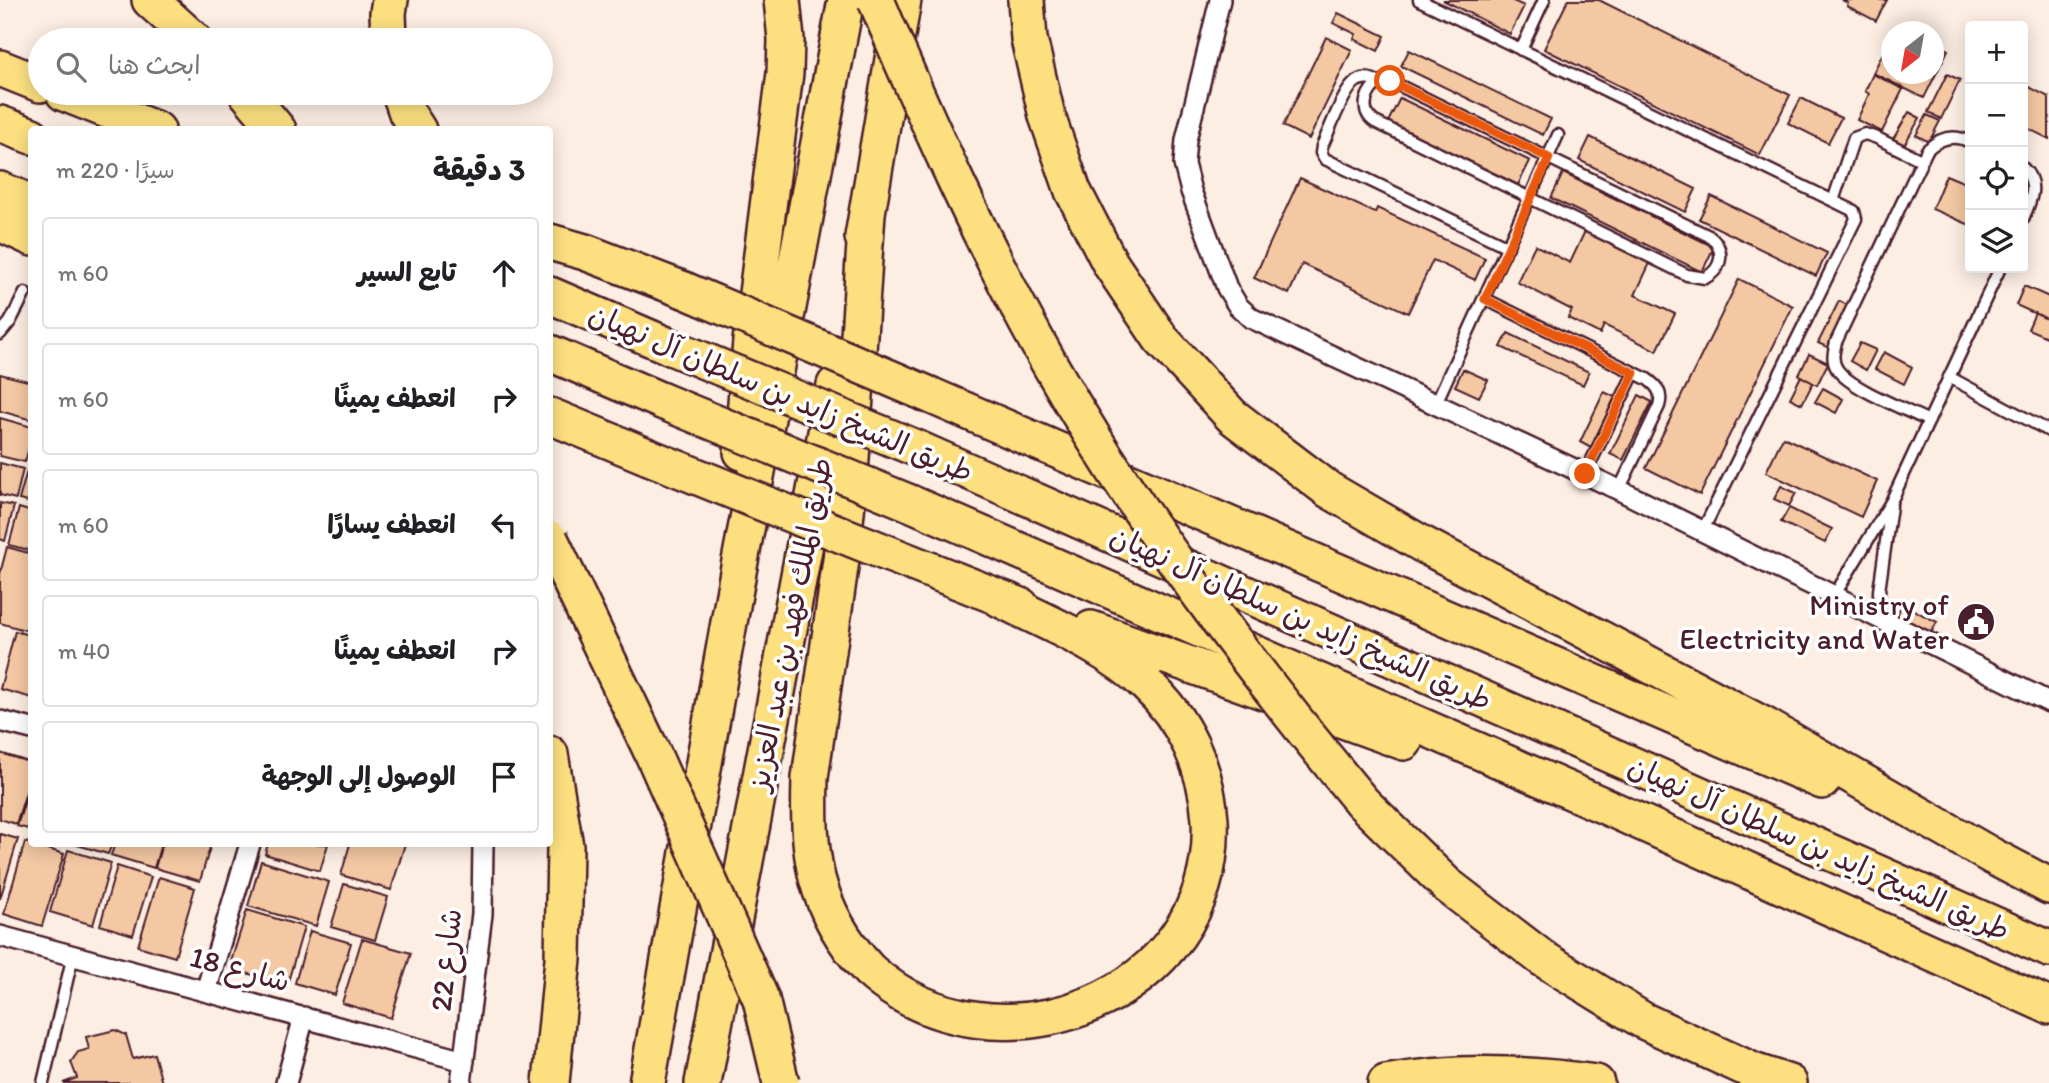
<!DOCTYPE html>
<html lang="ar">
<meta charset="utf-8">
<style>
:root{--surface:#fff;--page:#f2f2f2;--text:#202124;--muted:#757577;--line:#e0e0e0}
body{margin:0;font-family:Itim,"Playpen Sans Arabic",sans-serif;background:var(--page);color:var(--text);direction:rtl}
.controls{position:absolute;right:21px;top:21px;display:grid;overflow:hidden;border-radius:7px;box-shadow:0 4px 18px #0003}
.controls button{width:63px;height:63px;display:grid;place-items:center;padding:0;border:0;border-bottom:2px solid var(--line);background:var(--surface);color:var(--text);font:35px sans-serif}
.compass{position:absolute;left:1881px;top:21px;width:63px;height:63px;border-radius:50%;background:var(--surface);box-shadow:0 4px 18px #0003;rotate:211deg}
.stop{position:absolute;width:21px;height:21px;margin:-16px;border:5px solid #ea580c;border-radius:50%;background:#fff}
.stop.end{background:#ea580c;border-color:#fff;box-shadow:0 2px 7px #0008}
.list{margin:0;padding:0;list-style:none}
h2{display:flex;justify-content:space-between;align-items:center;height:91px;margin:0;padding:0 28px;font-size:30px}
h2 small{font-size:23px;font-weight:400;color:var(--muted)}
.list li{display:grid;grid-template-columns:46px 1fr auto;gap:21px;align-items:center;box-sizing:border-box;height:112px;margin:0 14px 14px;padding:0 14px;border:2px solid var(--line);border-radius:7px}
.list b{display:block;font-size:26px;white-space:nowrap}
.list em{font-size:23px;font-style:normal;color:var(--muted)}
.icon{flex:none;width:38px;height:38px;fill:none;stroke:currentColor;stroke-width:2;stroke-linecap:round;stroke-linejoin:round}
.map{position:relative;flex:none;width:2049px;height:1083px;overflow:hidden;direction:ltr}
.search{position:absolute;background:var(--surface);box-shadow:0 4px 18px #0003;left:28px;top:28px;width:525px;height:77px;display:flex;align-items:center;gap:18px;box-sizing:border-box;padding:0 24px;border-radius:38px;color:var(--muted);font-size:26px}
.panel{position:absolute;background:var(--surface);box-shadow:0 4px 18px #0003;left:28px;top:126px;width:525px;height:721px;border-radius:7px;direction:rtl}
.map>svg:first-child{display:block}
.building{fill:#f4c8a3;stroke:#4a1f2b;stroke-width:2}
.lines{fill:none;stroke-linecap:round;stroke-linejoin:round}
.lane-casing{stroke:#4a1f2b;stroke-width:15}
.street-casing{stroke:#4a1f2b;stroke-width:24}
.highway-casing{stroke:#4a1f2b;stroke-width:40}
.lane{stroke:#fff;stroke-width:10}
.street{stroke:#fff;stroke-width:19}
.highway{stroke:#fce080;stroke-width:35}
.highway-bridge-casing{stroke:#4a1f2b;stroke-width:40;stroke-linecap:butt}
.highway-bridge{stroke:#fce080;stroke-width:35}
.route{stroke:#ea580c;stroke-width:9}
.labels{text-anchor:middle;stroke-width:7;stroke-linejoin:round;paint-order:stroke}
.street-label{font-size:30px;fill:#4a1f2b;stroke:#fff}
.poi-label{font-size:30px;fill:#4a1f2b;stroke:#fff;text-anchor:end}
</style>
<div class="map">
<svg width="2049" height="1083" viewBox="0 0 2049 1083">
<rect width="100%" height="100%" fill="#fceee3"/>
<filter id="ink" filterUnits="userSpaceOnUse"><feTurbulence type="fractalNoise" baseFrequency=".0143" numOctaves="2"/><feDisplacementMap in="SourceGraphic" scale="14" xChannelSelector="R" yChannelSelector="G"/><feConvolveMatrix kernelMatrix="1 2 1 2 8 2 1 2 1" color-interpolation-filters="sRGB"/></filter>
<g filter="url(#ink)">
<!-- building -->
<path class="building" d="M1443 0H1511L1524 6 1510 34Z
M1568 0H1599L1790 95 1760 155 1544 49Z
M1842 0H1887L1876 21 1847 6 1848 3Z
M1338 13 1385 36 1378 51 1354 39 1356 34 1333 23Z
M1892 35V74H1934V43L1948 50 1924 98 1873 73Z
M1326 37 1352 50 1309 139 1283 126Z
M1409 50 1551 119 1543 135 1401 66Z
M1873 74 1903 89 1882 132 1857 120 1869 94 1865 91Z
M1947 74 1960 80 1941 119 1928 112Z
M2023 84 2049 97V139L2023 126Z
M1400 98 1530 161 1518 185 1388 122Z
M1801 98 1841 118 1828 143 1788 123Z
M1909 112 1920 118 1904 145 1893 139Z
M1927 115 1940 121 1929 142 1916 135Z
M1590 137 1696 189 1685 212 1579 160Z
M1563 173 1714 247 1702 272 1551 198Z
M1946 175 1970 185V225L1932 209Z
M1300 178 1375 213 1377 208 1485 258 1475 280 1433 260 1408 313 1302 264 1289 294 1254 278Z
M1711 196 1827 253 1816 276 1699 219Z
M1585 231 1650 263 1635 295 1675 314 1657 351 1604 325 1600 334 1568 318 1572 310 1517 282 1535 245 1570 263Z
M1739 279 1793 306 1700 495 1646 468Z
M2024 286 2049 297V320L2016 305Z
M1839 301 1850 306 1829 348 1818 343Z
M2035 313 2049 320V338L2028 329Z
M1508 333 1589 372 1583 385 1501 347Z
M1860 343 1876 350 1866 370 1850 361Z
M1884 352 1912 367 1904 384 1875 369Z
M1809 354 1828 363 1817 385 1799 375Z
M1463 369 1488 380 1479 397 1455 386Z
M0 374 32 382V420L0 411Z
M1801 376 1813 383 1802 404 1790 398Z
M1823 388 1843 399 1836 413 1815 402Z
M1604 392 1615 397 1591 448 1580 442Z
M1639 395 1652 402 1623 460 1610 454Z
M0 418 32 427V437L25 462 0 456Z
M1783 437 1877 481 1861 517 1766 472Z
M0 463 23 469 16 499 0 495Z
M28 467 32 468V503L19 500Z
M1781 486 1796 493 1789 506 1774 499Z
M0 503 14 506 5 541 0 539Z
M19 508 32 512V551L9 545Z
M1789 508 1832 529 1825 543 1781 522Z
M7 547 32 554V632L0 623V574Z
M1902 604 1937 622 1931 633 1897 615Z
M15 631 32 636V698L0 689Z
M0 753 32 763V773L16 824 0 819Z
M32 779V830L17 826Z
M0 834 18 839 0 899Z
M25 842 64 854 42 926 4 914Z
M74 844H112L108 854Z
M115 844H161L154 868 111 855Z
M162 844H211L200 881 155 868Z
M268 844H328L320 871 265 854Z
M350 844H405L391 890 341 875Z
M68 850 111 863 93 925 50 912Z
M261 861 329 882 316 926 248 906Z
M117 866 151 877 133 935 100 925Z
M159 877 195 888 175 957 138 946Z
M344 884 388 897 375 940 331 927Z
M247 910 304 927 287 985 229 968Z
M310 931 351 943 335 995 295 983Z
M362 939 411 953 391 1018 342 1003Z
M115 1030 126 1035 133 1059 154 1054 162 1083H63L77 1078 71 1062 78 1052 89 1049 86 1037Z"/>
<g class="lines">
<defs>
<path id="lane" d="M1419 0 1854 211 1856 219 1702 532
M1521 50 1544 0
M1382 81 1394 83 1709 236C1725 248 1724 268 1705 278L1687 275 1375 122C1358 111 1366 89 1382 81Z
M1379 83C1372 78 1364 77 1357 81 1344 88 1329 132 1322 146L1321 153 1325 159 1508 247
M2023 168C2039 183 2031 201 2023 219
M1833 201 1854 138 1865 134 1877 138 1921 160
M1485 299 1647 379C1657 386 1663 393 1659 406L1619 490
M0 334 10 322 25 293
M1949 377 2049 431
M1436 403 1558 135
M1929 421C1907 410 1849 388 1837 369 1831 360 1834 351 1836 342L1927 150C1940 137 1954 134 1970 142
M1585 474 1634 373
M1834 596 1891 502 2000 268
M1879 619V591L1891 506
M43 1083 73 955"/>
<path id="street" d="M1220 0 1186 140 1184 164 1191 191 1227 288 1238 306 1251 318 1619 490 2049 702
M0 721 32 729
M0 936 464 1061
M206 991 250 844
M286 1083 304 1017
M461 1083 482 914 483 844"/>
<path id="highway" d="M150 0 194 40
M1026 0 1029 39 1047 116 1073 191 1110 263 1161 339 1232 416 1329 490 1422 544 1767 727 1992 856 2049 886
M389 40 388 13 390 0
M0 68 40 84
M64 93 157 130
M247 93 278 130
M400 93 407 113 418 130
M0 124 32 136
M0 190 32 203
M867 213 850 474 841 560 810 778C809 812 809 845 817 878 826 912 845 944 869 970 994 1083 1219 999 1210 820 1207 769 1184 719 1146 684 1106 646 1049 624 1000 599
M0 223 32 238
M863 237 903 0
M550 242 585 252 684 290
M550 295 671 347
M550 353 662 401
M932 396 1822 781
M550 416 649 457
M918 449 2049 949
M742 452 751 341 785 73 786 39 782 0
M910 503 1607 807 2049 1006
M892 555 1021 606
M1091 629 1404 742
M550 754 565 846 563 959 551 1083
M1362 802 1447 885 1542 958 1644 1021 1753 1071 1789 1083
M647 1083 738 572 846 0
M703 1083 835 385
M1386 1083C1456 1070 1526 1073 1596 1083"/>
</defs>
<!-- lane casing -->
<use href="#lane" class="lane-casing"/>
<!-- street casing -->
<use href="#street" class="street-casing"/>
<!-- highway casing -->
<use href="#highway" class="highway-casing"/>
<!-- lane -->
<use href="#lane" class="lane"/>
<!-- street -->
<use href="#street" class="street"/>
<!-- highway -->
<use href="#highway" class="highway"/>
<defs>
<path id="highway-bridge" d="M876 0C928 124 983 246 1049 363 1138 520 1247 663 1362 802
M684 290 932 396
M671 347 918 449
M662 401 910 503
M649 457 892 555
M550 539 653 754 761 999 781 1083"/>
</defs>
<!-- highway-bridge casing -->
<use href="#highway-bridge" class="highway-bridge-casing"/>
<!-- highway-bridge -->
<use href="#highway-bridge" class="highway-bridge"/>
</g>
</g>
<g class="lines" filter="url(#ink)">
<!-- route -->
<path class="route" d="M1390 81 1549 158 1485 299 1634 373 1585 474"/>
</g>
<!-- icons -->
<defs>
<symbol id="civic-disc" viewBox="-11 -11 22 22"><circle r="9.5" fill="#4a1f2b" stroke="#fff"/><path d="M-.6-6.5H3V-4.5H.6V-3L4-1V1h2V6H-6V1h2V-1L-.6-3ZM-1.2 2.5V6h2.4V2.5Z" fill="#fff"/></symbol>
</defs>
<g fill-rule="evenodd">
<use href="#civic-disc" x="1954" y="600" width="44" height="44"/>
</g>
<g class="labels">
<!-- street labels -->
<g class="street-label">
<text transform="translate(781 393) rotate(23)" y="10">طريق الشيخ زايد بن سلطان آل نهيان</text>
<text transform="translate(1301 618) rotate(24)" y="10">طريق الشيخ زايد بن سلطان آل نهيان</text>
<text transform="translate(790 624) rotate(-79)" y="10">طريق الملك فهد بن عبد العزيز</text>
<text transform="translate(1819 848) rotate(24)" y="10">طريق الشيخ زايد بن سلطان آل نهيان</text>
<text transform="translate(446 960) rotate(-84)" y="10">شارع 22</text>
<text transform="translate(240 969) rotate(15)" y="10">شارع 18</text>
</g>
<!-- poi labels -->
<g class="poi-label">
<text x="1949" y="615">Ministry of<tspan x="1949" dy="34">Electricity and Water</tspan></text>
</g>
</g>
</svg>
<div class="controls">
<button>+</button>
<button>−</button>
<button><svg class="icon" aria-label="locate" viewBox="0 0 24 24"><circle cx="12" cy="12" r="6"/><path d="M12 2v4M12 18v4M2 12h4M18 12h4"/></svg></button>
<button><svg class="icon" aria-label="layers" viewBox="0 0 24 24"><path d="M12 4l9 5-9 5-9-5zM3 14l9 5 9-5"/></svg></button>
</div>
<svg class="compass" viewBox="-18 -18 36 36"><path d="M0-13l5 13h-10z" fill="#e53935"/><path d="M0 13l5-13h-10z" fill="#757577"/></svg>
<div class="stop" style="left:1390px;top:81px"></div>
<div class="stop end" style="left:1585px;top:474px"></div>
<div class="search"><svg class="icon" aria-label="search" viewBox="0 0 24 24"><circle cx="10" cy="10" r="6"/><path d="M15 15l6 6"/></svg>ابحث هنا</div>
<section class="panel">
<h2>3 دقيقة<small>سيرًا · 220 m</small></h2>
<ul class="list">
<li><svg class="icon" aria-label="ahead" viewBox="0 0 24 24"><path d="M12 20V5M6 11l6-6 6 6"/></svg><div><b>تابع السير</b></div><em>60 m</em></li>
<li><svg class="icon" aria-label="right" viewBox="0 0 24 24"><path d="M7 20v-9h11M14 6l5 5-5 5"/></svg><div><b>انعطف يمينًا</b></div><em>60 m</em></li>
<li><svg class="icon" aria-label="left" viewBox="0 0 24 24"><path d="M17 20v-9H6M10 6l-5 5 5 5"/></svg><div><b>انعطف يسارًا</b></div><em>60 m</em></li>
<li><svg class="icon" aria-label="right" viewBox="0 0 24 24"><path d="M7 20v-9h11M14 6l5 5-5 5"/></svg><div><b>انعطف يمينًا</b></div><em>40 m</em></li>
<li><svg class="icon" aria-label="arrive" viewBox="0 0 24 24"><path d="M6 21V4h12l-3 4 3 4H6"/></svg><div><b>الوصول إلى الوجهة</b></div></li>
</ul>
</section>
</div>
